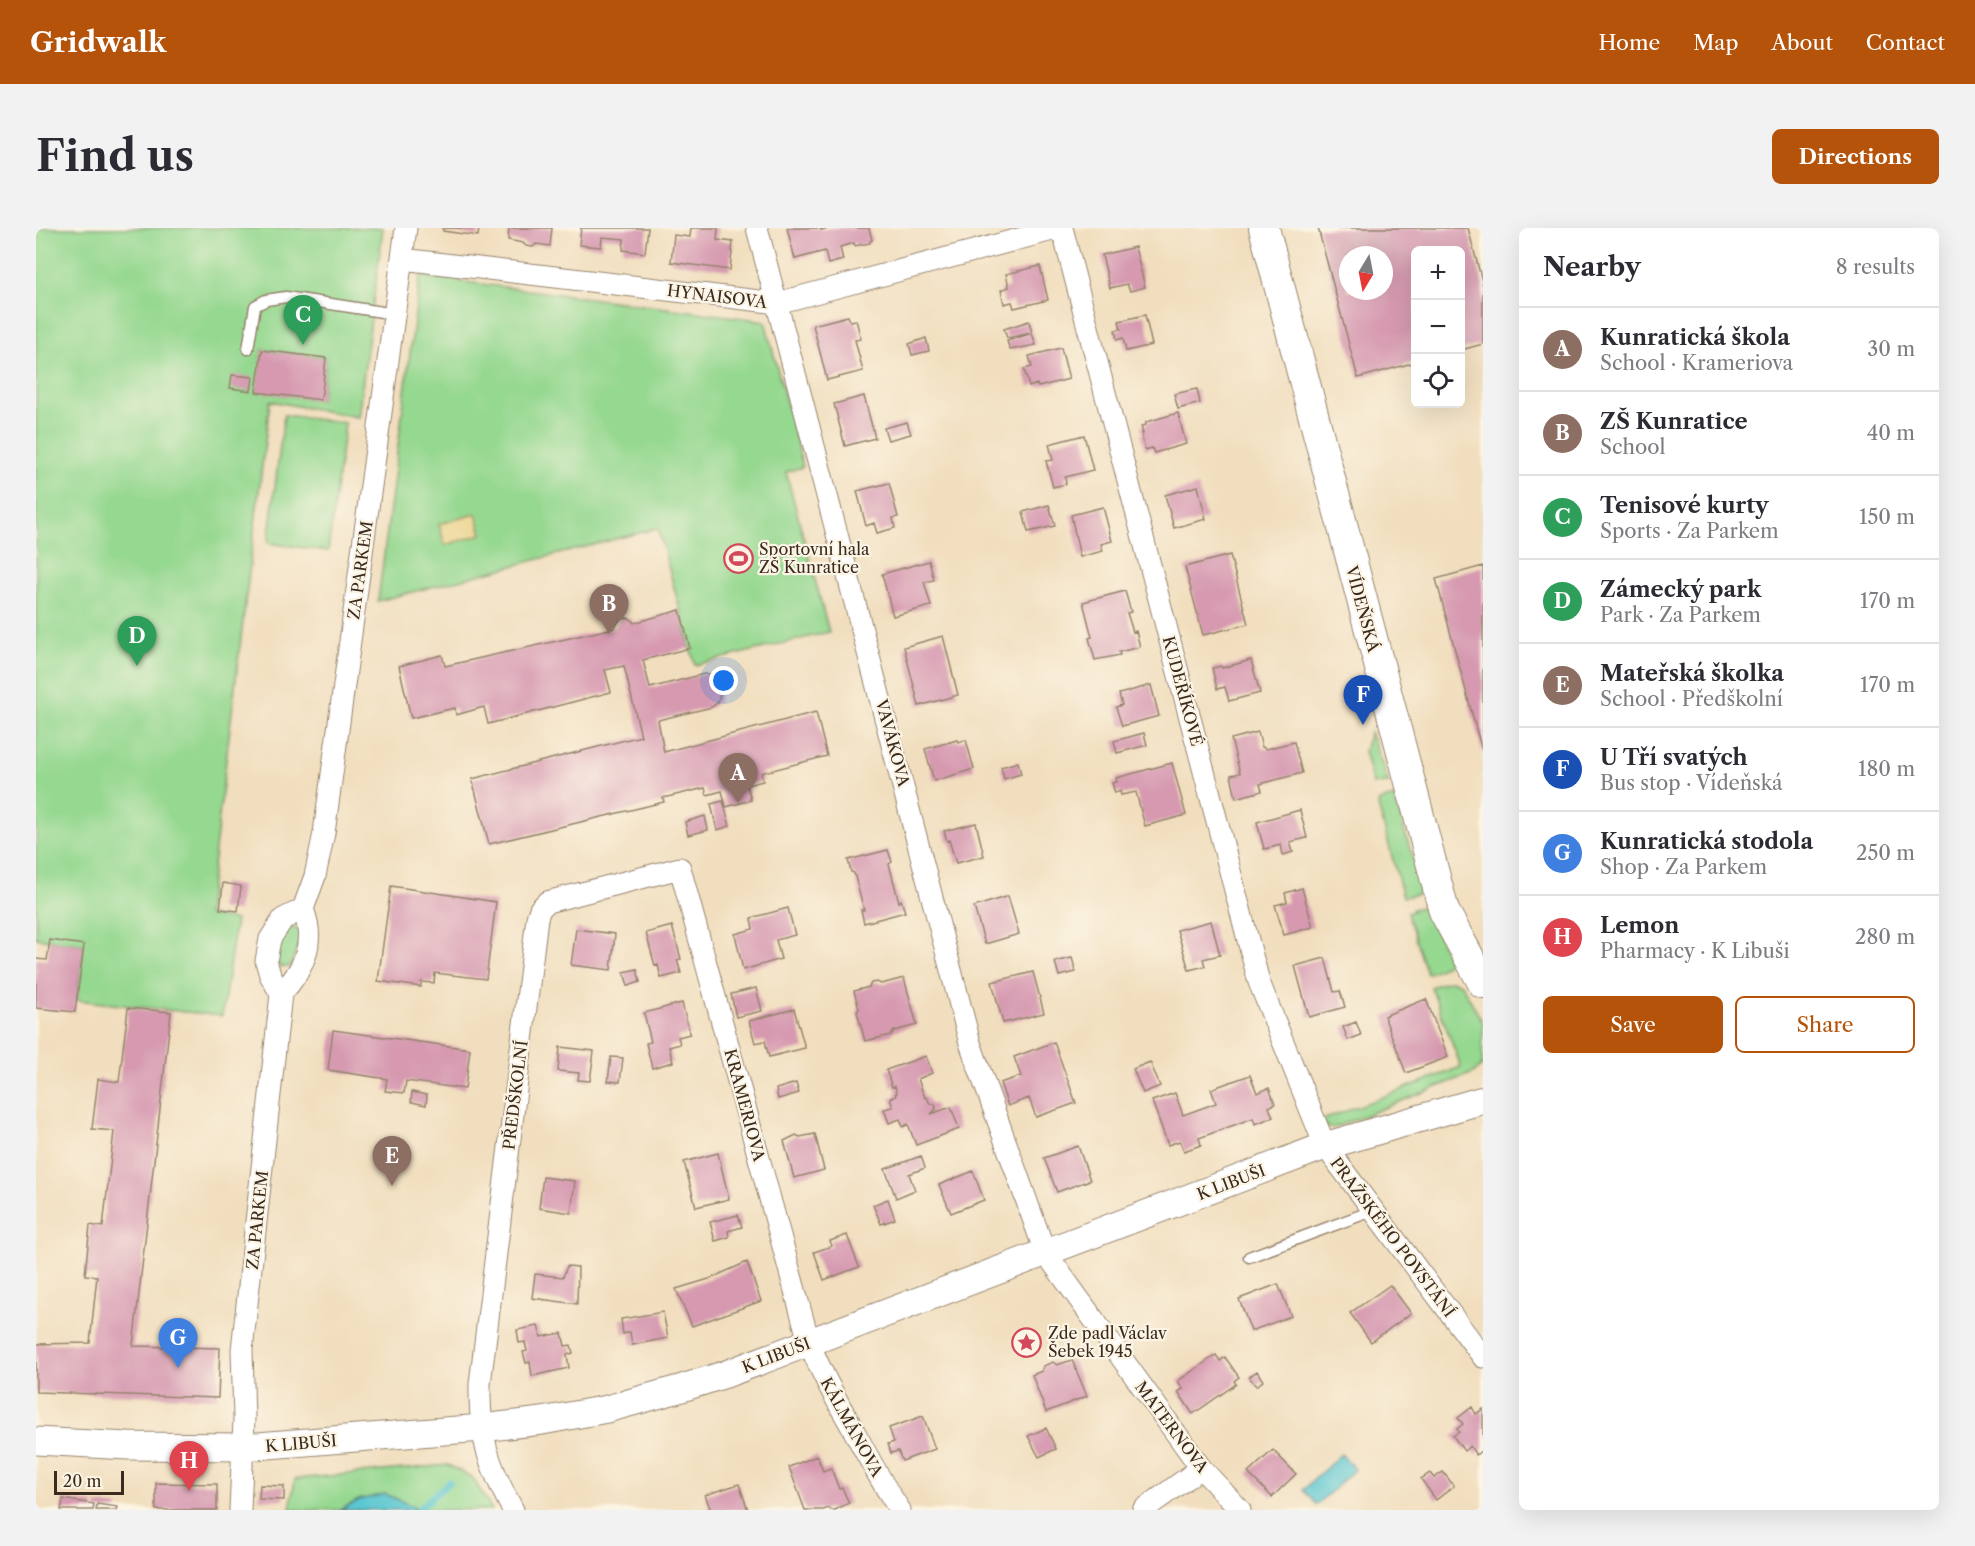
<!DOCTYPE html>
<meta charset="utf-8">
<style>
:root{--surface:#fff;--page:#f2f2f3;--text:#2b2b33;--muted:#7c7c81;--line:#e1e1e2;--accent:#b45309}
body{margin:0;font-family:"Libre Caslon Text",serif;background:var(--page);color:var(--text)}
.controls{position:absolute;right:18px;top:18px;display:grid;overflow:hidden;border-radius:9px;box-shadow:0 6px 24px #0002}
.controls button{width:54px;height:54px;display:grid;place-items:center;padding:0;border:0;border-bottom:2px solid var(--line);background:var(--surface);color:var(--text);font:30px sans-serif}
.compass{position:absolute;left:1303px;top:18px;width:54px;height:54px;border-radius:50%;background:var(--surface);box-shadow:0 6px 24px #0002;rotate:190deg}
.scale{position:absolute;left:18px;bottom:15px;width:70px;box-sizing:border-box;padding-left:6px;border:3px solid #3b2a1e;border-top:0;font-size:16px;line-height:21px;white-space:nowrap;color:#3b2a1e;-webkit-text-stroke:4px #fcf5e5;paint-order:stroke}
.you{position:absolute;left:688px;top:453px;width:21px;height:21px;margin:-15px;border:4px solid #fff;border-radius:50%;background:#1a73e8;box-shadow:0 0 0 9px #1a73e833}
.badge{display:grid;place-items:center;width:39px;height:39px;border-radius:50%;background:var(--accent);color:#fff;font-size:20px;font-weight:700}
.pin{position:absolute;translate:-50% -50px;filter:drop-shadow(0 2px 3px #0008)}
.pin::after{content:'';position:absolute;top:32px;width:21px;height:18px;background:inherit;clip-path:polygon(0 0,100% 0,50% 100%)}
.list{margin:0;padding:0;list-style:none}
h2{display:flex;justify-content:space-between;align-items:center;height:78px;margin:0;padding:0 24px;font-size:26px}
h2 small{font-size:20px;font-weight:400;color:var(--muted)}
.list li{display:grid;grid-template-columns:39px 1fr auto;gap:18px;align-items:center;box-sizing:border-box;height:84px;padding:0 24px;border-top:2px solid var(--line)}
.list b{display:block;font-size:22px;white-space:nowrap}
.list p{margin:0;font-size:20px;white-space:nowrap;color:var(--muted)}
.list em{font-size:20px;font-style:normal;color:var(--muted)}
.actions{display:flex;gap:12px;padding:18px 24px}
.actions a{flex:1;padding:14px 0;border:2px solid var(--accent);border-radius:9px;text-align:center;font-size:21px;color:var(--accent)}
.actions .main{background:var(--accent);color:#fff}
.icon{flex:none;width:33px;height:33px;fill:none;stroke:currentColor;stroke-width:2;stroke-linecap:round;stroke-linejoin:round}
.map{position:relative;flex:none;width:1447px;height:1282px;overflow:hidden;border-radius:9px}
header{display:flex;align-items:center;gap:36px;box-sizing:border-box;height:84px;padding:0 30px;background:var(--accent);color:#fff}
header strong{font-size:28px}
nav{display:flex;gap:33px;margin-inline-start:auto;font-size:21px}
.intro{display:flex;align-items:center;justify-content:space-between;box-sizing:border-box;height:144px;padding:0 36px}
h1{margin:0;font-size:42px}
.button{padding:15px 27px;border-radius:9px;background:var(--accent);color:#fff;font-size:21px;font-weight:700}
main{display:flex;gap:36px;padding:0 36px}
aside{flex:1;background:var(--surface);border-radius:9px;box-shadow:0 6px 24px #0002}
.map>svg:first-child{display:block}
.green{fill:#95d890;stroke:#688157;stroke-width:1.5;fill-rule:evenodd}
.sand{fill:#eeda9e;stroke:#94825e;stroke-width:1.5}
.water{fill:#5ac7d1;stroke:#4a7878;stroke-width:1.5}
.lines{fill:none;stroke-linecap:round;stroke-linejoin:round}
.stream{stroke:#5ac7d1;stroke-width:7}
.building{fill:#d699b0;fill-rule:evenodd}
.service-casing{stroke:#96846e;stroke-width:13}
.minor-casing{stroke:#96846e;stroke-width:23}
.tertiary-casing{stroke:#96846e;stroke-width:29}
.secondary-casing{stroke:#96846e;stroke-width:32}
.service{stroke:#fff;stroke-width:10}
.minor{stroke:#fff;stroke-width:21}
.tertiary{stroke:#fff;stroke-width:27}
.secondary{stroke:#fff;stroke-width:30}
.labels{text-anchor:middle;stroke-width:4.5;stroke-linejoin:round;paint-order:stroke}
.street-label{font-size:16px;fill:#3b2a1e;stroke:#fcf5e5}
.poi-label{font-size:16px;fill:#3b2a1e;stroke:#fcf5e5;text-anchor:start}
</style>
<header>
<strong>Gridwalk</strong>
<nav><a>Home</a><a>Map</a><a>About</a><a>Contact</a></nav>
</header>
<div class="intro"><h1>Find us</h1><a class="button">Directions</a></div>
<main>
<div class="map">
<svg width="1447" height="1282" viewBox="0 0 1447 1282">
<rect width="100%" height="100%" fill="#fcf5e5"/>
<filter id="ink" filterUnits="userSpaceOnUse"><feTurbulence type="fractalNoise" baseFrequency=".0167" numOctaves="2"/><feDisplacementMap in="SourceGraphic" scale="12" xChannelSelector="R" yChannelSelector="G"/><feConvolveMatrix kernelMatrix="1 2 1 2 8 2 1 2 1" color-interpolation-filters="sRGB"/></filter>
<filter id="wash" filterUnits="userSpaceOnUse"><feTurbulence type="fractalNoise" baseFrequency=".008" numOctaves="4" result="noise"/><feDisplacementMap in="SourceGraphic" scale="24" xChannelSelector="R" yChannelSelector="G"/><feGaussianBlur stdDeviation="1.35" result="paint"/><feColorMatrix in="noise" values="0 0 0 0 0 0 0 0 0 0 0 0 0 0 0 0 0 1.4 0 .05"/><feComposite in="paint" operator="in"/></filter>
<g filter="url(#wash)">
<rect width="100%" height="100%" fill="#f1debe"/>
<!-- green -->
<path class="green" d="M0 0H347L322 189 234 173 171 687 200 692 186 788 41 772 48 717 0 710ZM226 122 290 130 285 172 221 163Z
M384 48 729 93 767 239 750 244 793 404 659 437 622 300 342 373Z
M248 187 309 195 292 323 232 315Z
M1334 504 1353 555 1337 556 1328 523Z
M1358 569 1386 659 1383 666 1367 669 1342 577 1343 573Z
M1386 679 1393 684 1412 732 1409 738 1391 746 1371 685 1377 683 1376 681Z
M255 699 261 701 266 708 254 739H244C236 726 243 707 255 699Z
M1416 752 1426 757 1447 795 1446 838 1437 845 1297 900H1292L1286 892 1425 839 1395 759Z
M412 1237 437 1250 456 1282H385L349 1266 323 1272 304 1282H254L259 1251Z"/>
<!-- sand -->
<path class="sand" d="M440 286 446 306 409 317 403 296Z"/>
<!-- water -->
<path class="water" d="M1305 1226 1319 1241 1281 1277 1267 1262Z
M349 1266 385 1282H304L323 1272Z"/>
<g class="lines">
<!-- stream -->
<path class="stream" d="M384 1280 413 1254"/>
</g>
<g id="blocks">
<!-- building -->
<path class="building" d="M407 0H443L442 8 407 3Z
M473 0H516L514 18 500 16 497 19 490 18 487 15 472 12Z
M545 0H612L609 25 587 22 588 11 566 9 565 19 543 17Z
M655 0H682L681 12 697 14 694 42 635 34 638 7 654 9Z
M751 0H785V2L794 0H833L836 12 834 13V15L819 18 818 15 804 19 807 32 792 36 789 23 759 31Z
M1282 0H1432L1447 57V116L1425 122V22H1380V134L1322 150ZM1312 27H1348V63H1312Z
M1099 19 1109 59 1094 63 1091 56 1074 60 1066 27Z
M1004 38 1012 72 978 80 976 74 968 76 965 62 973 59 970 46Z
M1109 87 1116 117 1090 123 1087 110 1081 112 1079 102 1085 101 1083 93Z
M812 88 814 93 820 92 825 111 819 112 827 143 791 152 777 97Z
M993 93 996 105 971 110 968 101Z
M996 105 1000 117 974 122 971 113Z
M890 110 893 123 876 127 873 116Z
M1025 120 1033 151 1002 159 1001 156 993 159 988 141 996 139 993 128Z
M226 122 290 130 285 172 220 164Z
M196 147 217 149 215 163 194 160Z
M1161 161 1164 175 1142 181 1138 166Z
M828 168 839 210 809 218 798 176Z
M1142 185 1150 216 1118 225 1116 220 1109 222 1105 206H1107L1105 198 1110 197V194Z
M871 194 875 206 852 212 848 200Z
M1048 207 1057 242 1029 249 1030 256 1017 259 1010 233 1017 232 1013 216Z
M853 255 862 289 857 290 859 300 841 305 838 295 830 298 821 263Z
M1162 258 1170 291 1138 300 1129 267Z
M1013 277 1019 298 992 304 987 284Z
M1067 279 1076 313 1065 316 1067 323 1044 329 1035 287Z
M1194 327 1212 396 1167 407 1149 339Z
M893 333 898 352 888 354 895 378 857 388 846 346Z
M1447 338V523H1446L1400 351Z
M1089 363 1095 384 1091 385 1097 404 1100 403 1104 419 1083 424 1084 427 1059 432 1053 410 1056 409 1047 374Z
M644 382 654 420 607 432 614 460 668 446H674L684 456V466L682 474 676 479 622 492 628 524 780 484 791 528 725 545 727 553 711 557 715 572 690 579 686 563 671 567 669 560 627 570 628 574 453 616 436 551 605 508 588 438 569 442 575 464 452 496 448 479 420 487 419 480 375 490 363 438 406 427 409 438 578 400 585 390H594L598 395Z
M907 408 922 467 883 478 868 419Z
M1215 432 1224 465 1193 473 1189 459 1181 461 1176 440 1185 438 1186 440Z
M1115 457 1123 488 1086 498 1080 479 1086 477 1083 466Z
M1222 504 1226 519 1230 521 1258 514 1266 545 1224 556 1226 563 1200 570 1195 547 1204 545 1195 511Z
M1108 505 1111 517 1081 525 1078 513Z
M921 512 922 514 930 512 938 541 898 553 889 521Z
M982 534 985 546 968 551 965 539Z
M1136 535 1150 587 1109 598 1100 564 1085 567 1084 563 1079 565 1076 555 1081 554 1080 550Z
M687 573 694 598 681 602 675 576Z
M1264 582 1271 610 1254 614 1257 624 1247 627 1245 617 1228 621 1221 594Z
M669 588 672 602 652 607 649 594Z
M940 595 948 628 920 635 913 612 911 613 908 603Z
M852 622 856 634 853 636 863 674 865 672 869 684 828 695 825 682H828L818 645 815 644 812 632Z
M187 655 205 658 202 683 184 681Z
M355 658 460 674 450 751 399 745 398 755 385 754V759L342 753Z
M1266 660 1277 699 1248 707 1239 677 1251 674 1249 665Z
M972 668 983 706 949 716 938 679Z
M752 680 759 707 740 712 745 731 707 742 699 706 717 701 715 690Z
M1175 693 1184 727 1167 731 1169 738 1153 742 1141 702Z
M636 698 645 731 641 732 645 745 625 750 622 737 619 738 610 705Z
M540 701 579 706 575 742 535 737Z
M14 712 48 717 39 784 0 780V731L11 732Z
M1036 730 1040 744 1023 748 1019 734Z
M1289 730 1298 764 1304 763 1309 779 1273 789 1259 738Z
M601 741 604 754 592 758 588 744Z
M997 744 1008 785 967 795 956 754Z
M868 750 881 797 858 803 855 807 829 813 821 784 823 781 818 763 833 759 835 755 841 754 845 756Z
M720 760 726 783 700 789 695 766Z
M1390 771 1412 829 1370 845 1348 788Z
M646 775 654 806 642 809 644 816 633 819 637 834 616 840 610 815 615 814 608 785Z
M92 780 135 784 97 1118 184 1120 182 1170 0 1164V1116L54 1115 61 1048 49 1047 54 997 67 999 78 903 56 901 62 851 83 854Z
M758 781 769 820 733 829 729 813 719 815 713 793Z
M1320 794 1325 807 1312 812 1307 799Z
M297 802 434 821 429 861 370 853 368 865 349 863 351 851 292 842Z
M1018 814 1040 875 1000 889 993 870 972 878 964 855 985 848 978 829Z
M524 819 558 823 554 853 542 852 543 845 522 843Z
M890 828 896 845 882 851 889 870 891 869 894 876H899L900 881 895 886 915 879 923 901 880 917 872 896 867 899 864 891 853 895 848 881 857 879 854 870 860 868 859 866 861 865 859 858 856 859 850 842Z
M575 829 587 830 584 854 572 853Z
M1114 834 1124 858 1107 865 1097 841Z
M1214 847 1221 865 1233 860 1239 876 1233 879 1237 889 1219 896 1217 890 1163 910 1165 917 1148 923 1144 913 1132 917 1116 873 1139 865 1147 887 1180 875 1175 861Z
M760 855 763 865 742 871 740 861Z
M376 864 391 867 390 877 375 874Z
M779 906 788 942 758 950 748 913 760 907 764 909Z
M1042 918 1054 952 1021 964 1008 930Z
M682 925 693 971 660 979 648 934Z
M885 928 889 940 873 946 879 962 860 970 849 941Z
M937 943 948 972 915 985 903 957Z
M507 949 539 953 535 985 503 980Z
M852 971 859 991 845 996 837 977Z
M702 987 706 999 692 1003 693 1009 679 1013 674 994Z
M811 1007 823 1039 788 1052 778 1024 796 1018 794 1013Z
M711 1034 725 1073 656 1098 640 1061 673 1051Z
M531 1038 542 1039 541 1076 496 1070 499 1046 527 1049Z
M1242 1056 1255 1088 1215 1103 1203 1071Z
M1354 1057 1375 1085 1335 1114 1314 1085Z
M627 1084 632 1110 596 1117 594 1104 587 1106 585 1091Z
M502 1098 505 1109 526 1105 529 1118 535 1117 537 1125 531 1127 533 1140 496 1148 494 1134 490 1135 487 1124 491 1123 489 1114 483 1115 481 1102Z
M1180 1127 1184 1133 1189 1129 1203 1149 1198 1153 1200 1156 1157 1186 1142 1164 1147 1161 1142 1153Z
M1036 1132 1051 1168 1010 1184 996 1147 1006 1143 1007 1138 1017 1134 1021 1137Z
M1221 1143 1227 1153 1220 1158 1213 1149Z
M1436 1179 1440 1186 1447 1181V1221L1440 1227 1434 1218 1428 1223 1417 1208 1423 1204 1421 1201 1427 1196 1422 1190Z
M887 1188 899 1221 866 1233 862 1223 855 1225 852 1216 858 1214 853 1200Z
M1010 1200 1020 1221 1003 1229 992 1208Z
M1237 1222 1260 1246 1236 1269 1212 1245Z
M781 1228 787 1243 795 1240 803 1261 806 1260 813 1275 799 1282H795L793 1280 787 1282H769L753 1239Z
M1407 1244 1418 1258 1400 1272 1385 1251 1394 1245 1398 1250Z
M120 1255 181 1256V1282H120Z
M703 1256 712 1282H668L674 1280 669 1267Z
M224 1257 248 1258V1272L223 1271Z
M27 1271 58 1276 57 1282H25Z
M61 1276 82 1279 81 1282H60Z"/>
</g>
</g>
<g filter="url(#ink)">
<use href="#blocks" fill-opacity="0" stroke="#96846e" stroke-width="1.5"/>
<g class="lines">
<defs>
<path id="service" d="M212 121 219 78 230 72 250 69 359 86
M1213 1029 1336 983"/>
<path id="minor" d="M721 0 934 815 1009 1024 1165 1240 1204 1282
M1026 0 1223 754 1289 918 1447 1129
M366 31 741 75 1024 0
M245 766 234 747 230 733 234 711 247 691 267 681 279 648 288 605 370 0
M204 1282 208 1191 206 1122 245 766C269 740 280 714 267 681
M477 1282C452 1236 443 1209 444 1156L501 690 504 681 511 674 644 640 773 1114C785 1145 801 1173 817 1201 832 1229 846 1256 864 1282
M1107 1282 1165 1240"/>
<path id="tertiary" d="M0 1213 92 1218 207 1219 446 1200 506 1193 571 1181 643 1161 690 1146 1289 918 1447 872"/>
<path id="secondary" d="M1228 0 1408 683 1447 755"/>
</defs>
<!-- service casing -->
<use href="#service" class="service-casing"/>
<!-- minor casing -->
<use href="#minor" class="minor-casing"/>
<!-- tertiary casing -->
<use href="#tertiary" class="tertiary-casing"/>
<!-- secondary casing -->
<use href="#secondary" class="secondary-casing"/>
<!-- service -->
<use href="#service" class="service"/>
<!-- minor -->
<use href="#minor" class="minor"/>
<!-- tertiary -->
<use href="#tertiary" class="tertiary"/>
<!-- secondary -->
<use href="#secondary" class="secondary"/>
</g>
</g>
<!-- icons -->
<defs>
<symbol id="stadium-ring" viewBox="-11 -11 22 22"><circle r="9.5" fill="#fcf5e5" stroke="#d1495b" stroke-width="1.5"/><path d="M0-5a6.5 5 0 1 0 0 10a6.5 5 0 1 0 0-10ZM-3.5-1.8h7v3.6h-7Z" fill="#d1495b"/></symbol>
<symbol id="sight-ring" viewBox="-11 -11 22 22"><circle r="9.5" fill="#fcf5e5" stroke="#d1495b" stroke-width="1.5"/><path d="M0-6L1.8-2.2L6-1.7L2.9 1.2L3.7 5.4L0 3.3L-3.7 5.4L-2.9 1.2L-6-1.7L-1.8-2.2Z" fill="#d1495b"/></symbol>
</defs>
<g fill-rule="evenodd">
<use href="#stadium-ring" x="686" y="314" width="33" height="33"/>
<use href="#sight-ring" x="974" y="1098" width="33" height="33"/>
</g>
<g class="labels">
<!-- street labels -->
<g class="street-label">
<text transform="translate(681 68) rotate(7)" y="6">HYNAISOVA</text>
<text transform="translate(324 342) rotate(-82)" y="6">ZA PARKEM</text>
<text transform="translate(1327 381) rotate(75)" y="6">VÍDEŇSKÁ</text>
<text transform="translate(1147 463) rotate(75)" y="6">KUDEŘÍKOVÉ</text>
<text transform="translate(857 515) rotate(75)" y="6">VAVÁKOVA</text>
<text transform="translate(479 867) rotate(-83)" y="6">PŘEDŠKOLNÍ</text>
<text transform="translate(709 877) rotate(75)" y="6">KRAMERIOVA</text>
<text transform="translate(1195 954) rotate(-21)" y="6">K LIBUŠI</text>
<text transform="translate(221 992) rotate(-84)" y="6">ZA PARKEM</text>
<text transform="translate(1357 1009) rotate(53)" y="6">PRAŽSKÉHO POVSTÁNÍ</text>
<text transform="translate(740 1127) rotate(-21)" y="6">K LIBUŠI</text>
<text transform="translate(816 1199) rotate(61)" y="6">KÁLMÁNOVA</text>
<text transform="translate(1136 1199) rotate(53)" y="6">MATERNOVA</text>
<text transform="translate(265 1215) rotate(-5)" y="6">K LIBUŠI</text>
</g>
<!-- poi labels -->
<g class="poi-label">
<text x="723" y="327">Sportovní hala<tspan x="723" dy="18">ZŠ Kunratice</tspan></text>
<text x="1012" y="1111">Zde padl Václav<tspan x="1012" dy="18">Šebek 1945</tspan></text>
</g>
</g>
</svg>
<div class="controls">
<button>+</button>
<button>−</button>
<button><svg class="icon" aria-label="locate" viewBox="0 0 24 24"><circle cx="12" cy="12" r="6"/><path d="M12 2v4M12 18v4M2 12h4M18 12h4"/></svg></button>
</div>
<svg class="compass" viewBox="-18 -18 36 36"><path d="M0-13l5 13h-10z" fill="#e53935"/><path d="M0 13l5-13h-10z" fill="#7c7c81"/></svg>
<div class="scale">20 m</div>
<div class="you"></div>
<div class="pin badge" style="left:702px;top:575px;background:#8d6e63">A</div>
<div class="pin badge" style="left:573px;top:406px;background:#8d6e63">B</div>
<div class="pin badge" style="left:267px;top:117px;background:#2e9e5b">C</div>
<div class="pin badge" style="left:101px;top:438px;background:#2e9e5b">D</div>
<div class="pin badge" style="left:356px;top:958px;background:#8d6e63">E</div>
<div class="pin badge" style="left:1327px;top:497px;background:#1a4fb4">F</div>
<div class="pin badge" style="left:142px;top:1140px;background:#3f7fe0">G</div>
<div class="pin badge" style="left:153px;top:1263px;background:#e0444e">H</div>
</div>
<aside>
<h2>Nearby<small>8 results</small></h2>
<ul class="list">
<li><span class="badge" style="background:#8d6e63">A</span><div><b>Kunratická škola</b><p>School · Krameriova</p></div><em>30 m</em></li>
<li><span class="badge" style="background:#8d6e63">B</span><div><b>ZŠ Kunratice</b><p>School</p></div><em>40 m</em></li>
<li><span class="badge" style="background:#2e9e5b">C</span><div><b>Tenisové kurty</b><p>Sports · Za Parkem</p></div><em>150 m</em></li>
<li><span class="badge" style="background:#2e9e5b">D</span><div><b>Zámecký park</b><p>Park · Za Parkem</p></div><em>170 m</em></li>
<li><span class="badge" style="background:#8d6e63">E</span><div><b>Mateřská školka</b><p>School · Předškolní</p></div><em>170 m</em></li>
<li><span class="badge" style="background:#1a4fb4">F</span><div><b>U Tří svatých</b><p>Bus stop · Vídeňská</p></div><em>180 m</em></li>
<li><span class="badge" style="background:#3f7fe0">G</span><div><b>Kunratická stodola</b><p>Shop · Za Parkem</p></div><em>250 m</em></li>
<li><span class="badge" style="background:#e0444e">H</span><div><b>Lemon</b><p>Pharmacy · K Libuši</p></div><em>280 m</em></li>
</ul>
<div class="actions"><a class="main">Save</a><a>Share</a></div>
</aside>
</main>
